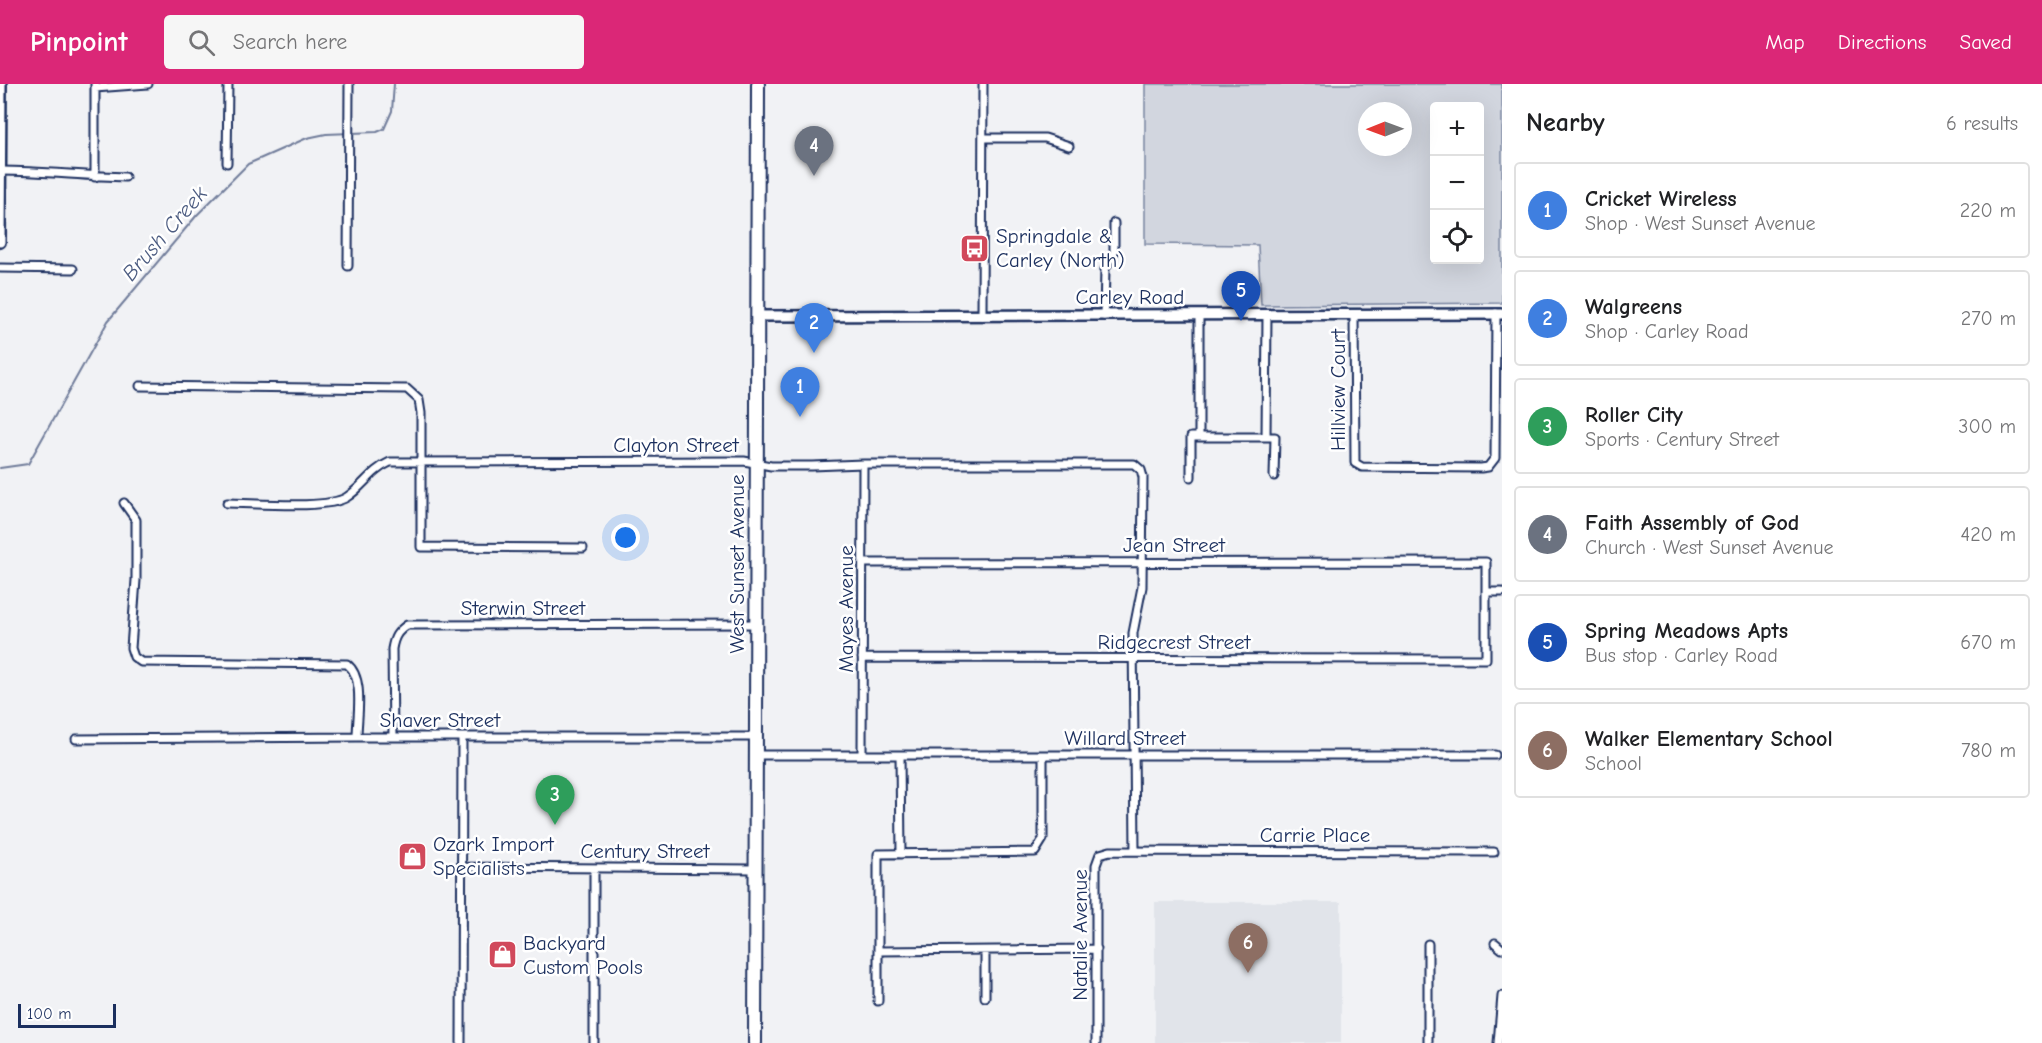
<!DOCTYPE html>
<meta charset="utf-8">
<style>
:root{--surface:#fff;--page:#f6f6f6;--text:#202124;--muted:#757577;--line:#e0e0e0;--accent:#db2777}
body{margin:0;font-family:"Comic Neue",sans-serif;background:var(--page);color:var(--text)}
.controls{position:absolute;right:18px;top:18px;display:grid;overflow:hidden;border-radius:6px;box-shadow:0 6px 24px #0002}
.controls button{width:54px;height:54px;display:grid;place-items:center;padding:0;border:0;border-bottom:2px solid var(--line);background:var(--surface);color:var(--text);font:30px sans-serif}
.compass{position:absolute;left:1358px;top:18px;width:54px;height:54px;border-radius:50%;background:var(--surface);box-shadow:0 6px 24px #0002;rotate:269deg}
.scale{position:absolute;left:18px;bottom:15px;width:98px;box-sizing:border-box;padding-left:6px;border:3px solid #1b2f5e;border-top:0;font-size:16px;line-height:21px;white-space:nowrap;color:#1b2f5e;-webkit-text-stroke:4px #fff;paint-order:stroke}
.you{position:absolute;left:626px;top:454px;width:21px;height:21px;margin:-15px;border:4px solid #fff;border-radius:50%;background:#1a73e8;box-shadow:0 0 0 9px #1a73e833}
.badge{display:grid;place-items:center;width:39px;height:39px;border-radius:50%;background:var(--accent);color:#fff;font-size:20px;font-weight:700}
.pin{position:absolute;translate:-50% -50px;filter:drop-shadow(0 2px 3px #0008)}
.pin::after{content:'';position:absolute;top:32px;width:21px;height:18px;background:inherit;clip-path:polygon(0 0,100% 0,50% 100%)}
.list{margin:0;padding:0;list-style:none}
h2{display:flex;justify-content:space-between;align-items:center;height:78px;margin:0;padding:0 24px;font-size:26px}
h2 small{font-size:20px;font-weight:400;color:var(--muted)}
.list li{display:grid;grid-template-columns:39px 1fr auto;gap:18px;align-items:center;box-sizing:border-box;height:96px;margin:0 12px 12px;padding:0 12px;border:2px solid var(--line);border-radius:6px}
.list b{display:block;font-size:22px;white-space:nowrap}
.list p{margin:0;font-size:20px;white-space:nowrap;color:var(--muted)}
.list em{font-size:20px;font-style:normal;color:var(--muted)}
.icon{flex:none;width:33px;height:33px;fill:none;stroke:currentColor;stroke-width:2;stroke-linecap:round;stroke-linejoin:round}
.map{position:relative;flex:none;width:1502px;height:959px;overflow:hidden}
header{display:flex;align-items:center;gap:36px;box-sizing:border-box;height:84px;padding:0 30px;background:var(--accent);color:#fff}
header strong{font-size:28px}
nav{display:flex;gap:33px;margin-inline-start:auto;font-size:21px}
.search{width:420px;height:54px;background:var(--page);display:flex;align-items:center;gap:15px;box-sizing:border-box;padding:0 21px;border-radius:6px;color:var(--muted);font-size:22px}
main{display:flex}
aside{flex:1;background:var(--surface)}
.map>svg:first-child{display:block}
.built{fill:#e1e4ea}
.green{fill:#d2d6df;stroke:#76829e;stroke-width:1.5;fill-rule:evenodd}
.lines{fill:none;stroke-linecap:round;stroke-linejoin:round}
.stream{stroke:#707c9a;stroke-width:2}
.minor-casing{stroke:#1b2f5e;stroke-width:11}
.tertiary-casing{stroke:#1b2f5e;stroke-width:14}
.trunk-casing{stroke:#1b2f5e;stroke-width:16}
.minor{stroke:#fff;stroke-width:7}
.tertiary{stroke:#fff;stroke-width:9}
.trunk{stroke:#fff;stroke-width:12}
.labels{text-anchor:middle;stroke-width:5;stroke-linejoin:round;paint-order:stroke}
.poi-label{font-size:21px;fill:#1b2f5e;stroke:#fff;text-anchor:start}
.street-label{font-size:21px;fill:#1b2f5e;stroke:#fff}
.water-label{font-size:22px;font-style:italic;fill:#4c5c81;stroke:#fff}
</style>
<header>
<strong>Pinpoint</strong>
<div class="search"><svg class="icon" aria-label="search" viewBox="0 0 24 24"><circle cx="10" cy="10" r="6"/><path d="M15 15l6 6"/></svg>Search here</div>
<nav><a>Map</a><a>Directions</a><a>Saved</a></nav>
</header>
<main>
<div class="map">
<svg width="1502" height="959" viewBox="0 0 1502 959">
<rect width="100%" height="100%" fill="#f1f2f5"/>
<filter id="ink" filterUnits="userSpaceOnUse"><feTurbulence type="fractalNoise" baseFrequency=".0167" numOctaves="2"/><feDisplacementMap in="SourceGraphic" scale="12" xChannelSelector="R" yChannelSelector="G"/><feConvolveMatrix kernelMatrix="1 2 1 2 8 2 1 2 1" color-interpolation-filters="sRGB"/></filter>
<g filter="url(#ink)">
<!-- built -->
<path class="built" d="M1155 818H1341V959H1155Z"/>
<!-- green -->
<path class="green" d="M1145 0H1502V219L1261 221 1258 161 1145 160ZM1434 22H1480V176H1434ZM1367 27H1403V63H1367Z"/>
<g class="lines">
<!-- stream -->
<path class="stream" d="M0 384 28 380 108 237 197 131 248 80 307 54 326 50 377 48 384 45 392 27 394 0"/>
<defs>
<path id="minor" d="M95 4 148 0
M983 54H1045L1069 62
M227 79 228 0
M1 87C42 87 83 92 125 93
M95 93V0
M348 182 349 0
M0 184 73 185
M1354 230 1355 379 1362 383 1481 384 1488 383 1495 374 1496 229
M982 232 983 0
M1104 232 1105 185 1114 168V139
M140 302 407 305 419 316 421 329V463L583 464
M1199 353V231
M1266 353 1267 230
M1191 393V353H1275L1274 392
M124 419 136 436V496L131 564 134 573 141 578 347 580C365 594 357 632 357 653H756
M227 419C254 419 327 426 347 413 364 402 370 387 390 378L744 377 771 382H812L863 380H1134L1141 386 1143 393 1142 503 1133 549 1135 767
M1486 508H1502
M862 574 1486 575V478L863 479
M393 653 392 565C394 553 397 548 407 541L757 540
M76 655 357 653
M756 671H1495
M862 671 863 380
M900 671 901 770
M462 783 755 785
M1495 859 1502 865
M878 867 1097 865
M985 913V867
M878 917V770L1035 768 1043 755V671
M461 959 462 653
M594 959V784
M1096 959V781L1100 770 1110 767 1494 768
M1428 959V860
M1498 959 1502 912"/>
<path id="tertiary" d="M0 158 1 0
M757 232 1502 230"/>
<path id="trunk" d="M755 959 758 0"/>
</defs>
<!-- minor casing -->
<use href="#minor" class="minor-casing"/>
<!-- tertiary casing -->
<use href="#tertiary" class="tertiary-casing"/>
<!-- trunk casing -->
<use href="#trunk" class="trunk-casing"/>
<!-- minor -->
<use href="#minor" class="minor"/>
<!-- tertiary -->
<use href="#tertiary" class="tertiary"/>
<!-- trunk -->
<use href="#trunk" class="trunk"/>
</g>
</g>
<!-- icons -->
<defs>
<symbol id="bus-square" viewBox="-11 -11 22 22"><rect x="-9" y="-9" width="18" height="18" rx="4" fill="#d1495b" stroke="#fff"/><path d="M-5-6H5V4H4V6H2V4H-2V6H-4V4H-5ZM-3.5-4V0h7V-4ZM-3.5 1.2v1.5H-2V1.2ZM2 1.2v1.5H3.5V1.2Z" fill="#fff"/></symbol>
<symbol id="shop-square" viewBox="-11 -11 22 22"><rect x="-9" y="-9" width="18" height="18" rx="4" fill="#d1495b" stroke="#fff"/><path d="M-5-2.5h2.3a2.7 3.5 0 0 1 5.4 0H5L5.5 6h-11ZM-1.5-2.5h3a1.5 2.3 0 0 0-3 0Z" fill="#fff"/></symbol>
</defs>
<g fill-rule="evenodd">
<use href="#bus-square" x="958" y="148" width="33" height="33"/>
<use href="#shop-square" x="396" y="756" width="33" height="33"/>
<use href="#shop-square" x="486" y="854" width="33" height="33"/>
</g>
<g class="labels">
<!-- poi labels -->
<g class="poi-label">
<text x="996" y="159">Springdale &amp;<tspan x="996" dy="24">Carley (North)</tspan></text>
<text x="433" y="767">Ozark Import<tspan x="433" dy="24">Specialists</tspan></text>
<text x="523" y="866">Backyard<tspan x="523" dy="24">Custom Pools</tspan></text>
</g>
<!-- street labels -->
<g class="street-label">
<text x="1130" y="220">Carley Road</text>
<text transform="translate(1338 306) rotate(-90)" y="7">Hillview Court</text>
<text x="676" y="368">Clayton Street</text>
<text x="1174" y="468">Jean Street</text>
<text transform="translate(737 480) rotate(-90)" y="7">West Sunset Avenue</text>
<text x="523" y="531">Sterwin Street</text>
<text transform="translate(846 525) rotate(-90)" y="7">Mayes Avenue</text>
<text x="1174" y="565">Ridgecrest Street</text>
<text x="440" y="643">Shaver Street</text>
<text x="1125" y="661">Willard Street</text>
<text x="1315" y="758">Carrie Place</text>
<text x="645" y="774">Century Street</text>
<text transform="translate(1080 851) rotate(-90)" y="7">Natalie Avenue</text>
</g>
<!-- water labels -->
<g class="water-label">
<text transform="translate(164 149) rotate(-49)" y="8">Brush Creek</text>
</g>
</g>
</svg>
<div class="controls">
<button>+</button>
<button>−</button>
<button><svg class="icon" aria-label="locate" viewBox="0 0 24 24"><circle cx="12" cy="12" r="6"/><path d="M12 2v4M12 18v4M2 12h4M18 12h4"/></svg></button>
</div>
<svg class="compass" viewBox="-18 -18 36 36"><path d="M0-13l5 13h-10z" fill="#e53935"/><path d="M0 13l5-13h-10z" fill="#757577"/></svg>
<div class="scale">100 m</div>
<div class="you"></div>
<div class="pin badge" style="left:800px;top:333px;background:#3f7fe0">1</div>
<div class="pin badge" style="left:814px;top:269px;background:#3f7fe0">2</div>
<div class="pin badge" style="left:555px;top:741px;background:#2e9e5b">3</div>
<div class="pin badge" style="left:814px;top:92px;background:#6b7280">4</div>
<div class="pin badge" style="left:1241px;top:237px;background:#1a4fb4">5</div>
<div class="pin badge" style="left:1248px;top:889px;background:#8d6e63">6</div>
</div>
<aside>
<h2>Nearby<small>6 results</small></h2>
<ul class="list">
<li><span class="badge" style="background:#3f7fe0">1</span><div><b>Cricket Wireless</b><p>Shop · West Sunset Avenue</p></div><em>220 m</em></li>
<li><span class="badge" style="background:#3f7fe0">2</span><div><b>Walgreens</b><p>Shop · Carley Road</p></div><em>270 m</em></li>
<li><span class="badge" style="background:#2e9e5b">3</span><div><b>Roller City</b><p>Sports · Century Street</p></div><em>300 m</em></li>
<li><span class="badge" style="background:#6b7280">4</span><div><b>Faith Assembly of God</b><p>Church · West Sunset Avenue</p></div><em>420 m</em></li>
<li><span class="badge" style="background:#1a4fb4">5</span><div><b>Spring Meadows Apts</b><p>Bus stop · Carley Road</p></div><em>670 m</em></li>
<li><span class="badge" style="background:#8d6e63">6</span><div><b>Walker Elementary School</b><p>School</p></div><em>780 m</em></li>
</ul>
</aside>
</main>
